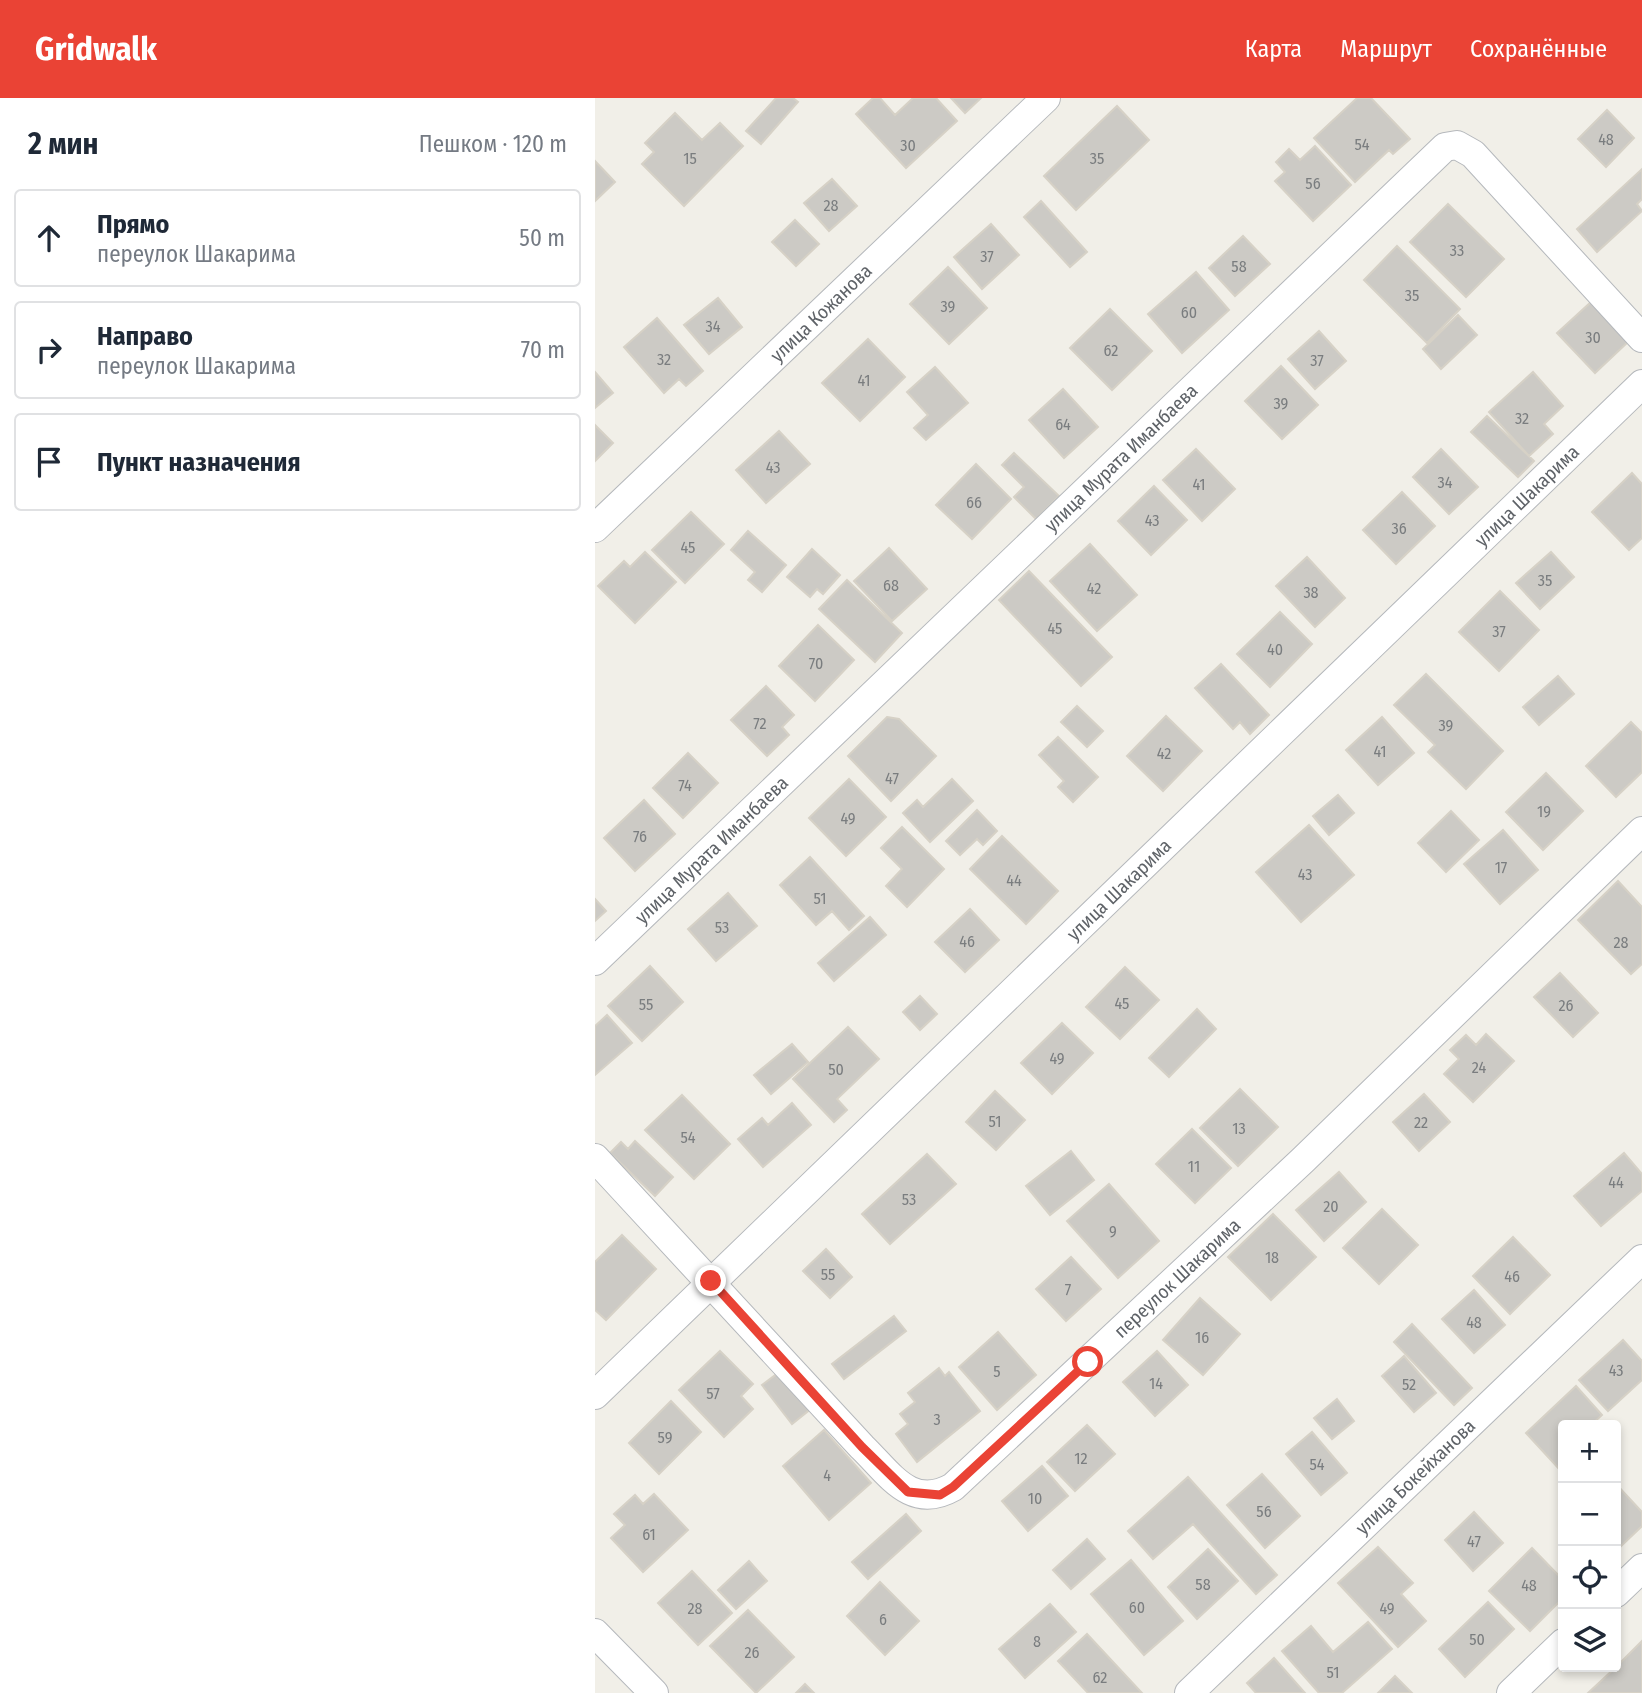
<!DOCTYPE html>
<html lang="ru">
<meta charset="utf-8">
<style>
:root{--surface:#fff;--page:#f2f2f3;--text:#1f2937;--muted:#747a83;--line:#e0e1e3;--accent:#ea4335}
body{margin:0;font-family:"Fira Sans Condensed",sans-serif;background:var(--page);color:var(--text)}
.controls{position:absolute;right:21px;bottom:21px;display:grid;overflow:hidden;border-radius:7px;box-shadow:0 4px 10px #0003}
.controls button{width:63px;height:63px;display:grid;place-items:center;padding:0;border:0;border-bottom:2px solid var(--line);background:var(--surface);color:var(--text);font:35px sans-serif}
.stop{position:absolute;width:21px;height:21px;margin:-16px;border:5px solid #ea4335;border-radius:50%;background:#fff}
.stop.end{background:#ea4335;border-color:#fff;box-shadow:0 2px 7px #0008}
.list{margin:0;padding:0;list-style:none}
h2{display:flex;justify-content:space-between;align-items:center;height:91px;margin:0;padding:0 28px;font-size:30px}
h2 small{font-size:23px;font-weight:400;color:var(--muted)}
.list li{display:grid;grid-template-columns:46px 1fr auto;gap:21px;align-items:center;box-sizing:border-box;height:98px;margin:0 14px 14px;padding:0 14px;border:2px solid var(--line);border-radius:7px}
.list b{display:block;font-size:26px;white-space:nowrap}
.list p{margin:0;font-size:23px;white-space:nowrap;color:var(--muted)}
.list em{font-size:23px;font-style:normal;color:var(--muted)}
.icon{flex:none;width:38px;height:38px;fill:none;stroke:currentColor;stroke-width:2;stroke-linecap:round;stroke-linejoin:round}
.map{position:relative;flex:none;width:1047px;height:1595px;overflow:hidden}
header{display:flex;align-items:center;gap:42px;box-sizing:border-box;height:98px;padding:0 35px;background:var(--accent);color:#fff}
header strong{font-size:33px}
nav{display:flex;gap:38px;margin-inline-start:auto;font-size:24px}
main{display:flex}
aside{flex:1;background:var(--surface)}
.map>svg:first-child{display:block}
.building{fill:#cccac5;stroke:#d6d1c6;stroke-width:2}
.lines{fill:none;stroke-linecap:round;stroke-linejoin:round}
.minor-casing{stroke:#b5b8bc;stroke-width:30}
.minor{stroke:#fff;stroke-width:28}
.route{stroke:#ea4335;stroke-width:9}
.labels{text-anchor:middle;stroke-width:6;stroke-linejoin:round;paint-order:stroke}
.number-label{font-size:16px;fill:#7a7d7f}
.street-label{font-size:19px;fill:#5f6368;stroke:#fff}
</style>
<header>
<strong>Gridwalk</strong>
<nav><a>Карта</a><a>Маршрут</a><a>Сохранённые</a></nav>
</header>
<main>
<aside>
<h2>2 мин<small>Пешком · 120 m</small></h2>
<ul class="list">
<li><svg class="icon" aria-label="ahead" viewBox="0 0 24 24"><path d="M12 20V5M6 11l6-6 6 6"/></svg><div><b>Прямо</b><p>переулок Шакарима</p></div><em>50 m</em></li>
<li><svg class="icon" aria-label="right" viewBox="0 0 24 24"><path d="M7 20v-9h11M14 6l5 5-5 5"/></svg><div><b>Направо</b><p>переулок Шакарима</p></div><em>70 m</em></li>
<li><svg class="icon" aria-label="arrive" viewBox="0 0 24 24"><path d="M6 21V4h12l-3 4 3 4H6"/></svg><div><b>Пункт назначения</b></div></li>
</ul>
</aside>
<div class="map">
<svg width="1047" height="1595" viewBox="0 0 1047 1595">
<rect width="100%" height="100%" fill="#f1efe8"/>
<!-- building -->
<path class="building" d="M181 0H198L203 4 166 46 151 33Z
M278 0H285L300 17 318 0H341L362 23 311 70 261 16Z
M356 0H386L370 15Z
M762 0H776L815 41 798 56 794 52 760 84 719 40Z
M522 8 554 42 481 112 449 78Z
M1012 12 1039 40 1011 69 983 41Z
M80 15 107 42 125 25 148 48 89 108 47 66 59 54 50 45Z
M720 48 756 87 718 123 680 83 690 74 681 64 694 51 705 62Z
M0 63 20 84 0 103Z
M1047 71V101L1042 106 1047 113 1002 154 982 131Z
M237 81 262 108 234 133 209 105Z
M446 103 492 154 475 169 429 119Z
M853 106 909 161 871 199 815 144Z
M200 122 224 146 201 168 177 144Z
M396 126 424 157 387 191 359 159Z
M648 138 675 166 640 198 614 170Z
M802 148 865 211 832 245 769 182Z
M353 169 392 210 354 246 315 206Z
M601 174 634 212 587 255 553 216Z
M123 200 147 229 114 256 89 227Z
M996 204 1033 244 1000 275 962 235Z
M515 211 557 253 517 292 475 250Z
M863 217 882 237 846 271 828 251Z
M62 220 108 273 91 288 84 281 69 295 29 249Z
M724 233 751 263 720 291 693 261Z
M273 241 310 279 265 323 227 285Z
M686 268 723 307 687 341 650 303Z
M340 269 373 305 331 342 319 330 333 317 312 294Z
M0 274 18 295 0 310Z
M938 274 968 308 949 326 958 336 934 358 894 314Z
M468 291 503 329 469 360 434 322Z
M892 318 939 363 923 379 876 334Z
M0 327 18 345 0 363Z
M184 333 215 366 171 405 141 372Z
M601 351 640 391 607 423 568 382Z
M846 351 883 389 854 416 818 379Z
M419 355 464 398 441 421 419 399 429 389 407 367Z
M381 366 416 401 377 441 341 407Z
M1037 375 1047 386V440L1034 452 997 414Z
M559 388 592 422 556 457 523 423Z
M807 394 840 428 801 466 768 432Z
M96 414 129 446 90 485 57 452Z
M153 433 191 467 167 494 153 482 160 474 136 452Z
M495 446 542 497 502 533 455 483Z
M294 450 332 491 297 523 259 483Z
M217 451 245 477 228 496 222 491 215 499 192 479Z
M50 454 81 484 40 525 3 488 29 463 35 469Z
M956 454 979 479 945 511 921 485Z
M712 459 750 500 720 529 681 488Z
M434 473 517 559 486 588 404 502Z
M252 482 307 535 280 564 224 511Z
M905 493 944 532 904 573 864 534Z
M685 514 717 546 675 589 642 556Z
M223 527 259 562 220 603 184 568Z
M626 566 674 617 655 636 645 624 638 631 600 590Z
M831 576 908 653 871 691 833 654 840 647 799 607Z
M963 578 979 596 944 627 928 609Z
M171 588 199 617 187 629 194 637 172 658 136 622Z
M482 608 508 633 492 649 466 624Z
M571 618 607 653 568 693 532 658Z
M292 619 304 621 341 658 296 703 253 658Z
M787 619 819 655 783 687 751 652Z
M1036 624 1047 635V674L1021 699 991 668Z
M463 639 503 679 478 704 463 689 469 683 444 657Z
M93 655 123 685 88 720 58 690Z
M951 675 988 713 948 752 911 714Z
M254 681 291 719 251 758 214 720Z
M357 681 378 703 335 744 308 715 322 702 328 709Z
M743 697 759 715 734 737 718 718Z
M49 702 80 736 40 773 9 740Z
M382 712 402 733 388 747 382 741 365 757 351 743Z
M856 713 884 742 851 774 823 745Z
M714 727 759 777 706 824 661 774Z
M307 729 349 771 312 809 291 788 307 771 286 750Z
M908 732 943 772 905 806 869 766Z
M407 738 463 793 431 826 375 771Z
M215 759 269 818 254 832 237 813 221 827 185 787Z
M1023 783 1047 809V866L1036 876 983 822Z
M133 795 162 828 121 863 93 831Z
M0 801 11 813 0 823Z
M375 811 404 842 370 874 340 844Z
M275 819 291 837 239 883 223 865Z
M55 868 88 904 47 943 13 908Z
M530 869 564 902 525 941 491 909Z
M965 875 1003 915 978 939 939 899Z
M325 898 342 916 325 932 308 914Z
M602 911 621 931 574 979 554 960Z
M12 917 37 945 0 977V928Z
M467 925 498 955 457 996 426 965Z
M253 929 284 961 242 1001 252 1012 239 1024 198 981Z
M891 936 919 963 878 1004 849 976 864 961 855 952 871 937 881 947Z
M197 946 213 964 176 996 159 977Z
M645 991 683 1029 643 1068 605 1030Z
M400 993 430 1022 401 1052 371 1024Z
M829 996 855 1024 824 1053 798 1024Z
M87 997 135 1046 99 1081 50 1032Z
M197 1005 216 1027 168 1069 143 1041 167 1020 173 1027Z
M597 1031 636 1070 600 1105 561 1066Z
M40 1043 78 1079 60 1098 15 1055 26 1044 33 1051Z
M476 1053 499 1082 455 1117 431 1088Z
M1029 1055 1047 1076V1093L1006 1128 979 1098Z
M332 1056 361 1086 295 1146 267 1116Z
M744 1074 771 1104 729 1143 701 1112Z
M514 1086 564 1143 523 1180 472 1123Z
M787 1111 823 1147 784 1186 748 1150Z
M678 1116 721 1159 676 1202 633 1159Z
M27 1137 61 1171 11 1222 0 1212V1164Z
M918 1139 955 1177 915 1216 878 1178Z
M231 1151 257 1179 235 1200 208 1173Z
M476 1159 506 1191 471 1223 441 1191Z
M879 1192 910 1227 879 1255 847 1221Z
M605 1200 645 1236 608 1277 568 1242Z
M299 1218 311 1233 249 1281 237 1266Z
M817 1226 877 1290 859 1307 799 1244Z
M403 1234 441 1277 402 1312 364 1269Z
M1028 1242 1047 1263V1282L1013 1313 984 1282Z
M125 1253 158 1286 146 1298 158 1311 129 1339 84 1292Z
M562 1253 593 1287 560 1318 528 1284Z
M809 1258 841 1295 819 1314 787 1278Z
M344 1270 350 1278 354 1274 385 1313 322 1364 301 1336 313 1326 305 1316 320 1304 313 1295Z
M187 1272 217 1310 197 1326 167 1287Z
M981 1288 1007 1317 996 1327H968L966 1373 931 1335Z
M742 1301 759 1323 737 1341 719 1320Z
M76 1303 106 1334 64 1376 34 1345Z
M492 1327 520 1356 480 1393 452 1364Z
M229 1332 276 1385 234 1422 188 1368Z
M717 1334 752 1375 726 1397 691 1356Z
M447 1368 473 1398 433 1433 407 1403Z
M667 1376 705 1418 670 1450 632 1407Z
M593 1379 682 1477 661 1496 598 1426 558 1461 533 1433Z
M1021 1386 1047 1414V1428L1021 1453Z
M59 1396 93 1432 48 1474 16 1440 30 1427 19 1416 40 1397 48 1406Z
M879 1414 908 1445 878 1473 850 1442Z
M311 1416 326 1433 273 1481 257 1464Z
M492 1441 510 1461 476 1491 458 1472Z
M783 1449 818 1485 806 1496 831 1523 803 1549 743 1485Z
M937 1450 968 1482V1500L935 1533 894 1493Z
M613 1451 643 1483 602 1521 573 1489Z
M536 1462 588 1523 549 1557 496 1496Z
M154 1463 172 1483 141 1511 123 1492Z
M97 1473 137 1515 103 1547 63 1505Z
M285 1484 324 1523 290 1557 252 1518Z
M893 1504 919 1531 870 1579 844 1551Z
M455 1506 481 1534 430 1580 404 1551Z
M153 1512 199 1559 161 1595 115 1548Z
M773 1524 797 1551 747 1595H724L687 1553 716 1528 738 1554Z
M492 1536 547 1595H493L463 1563Z
M1047 1543V1595H993L1021 1569Z
M679 1560 710 1595H661L652 1585Z
M800 1578 817 1595H783Z
M210 1586 219 1595H201Z"/>
<g class="lines">
<defs>
<g id="minor">
<path id="s1" d="M0 430 451 0"/>
<path id="s2" d="M0 863 850 49 862 47 878 56 1047 240"/>
<path id="s3" d="M0 1060 267 1349C295 1376 316 1413 358 1389L708 1062 1047 733"/>
<path id="s4" d="M0 1297 1047 286"/>
<path d="M1021 1495 1047 1470"/>
<path d="M0 1535 59 1595"/>
<path id="s5" d="M594 1595 1047 1161"/>
<path d="M916 1595 968 1545"/>
</g>
</defs>
<!-- minor casing -->
<use href="#minor" class="minor-casing"/>
<!-- minor -->
<use href="#minor" class="minor"/>
</g>
<g class="lines">
<!-- route -->
<path class="route" d="M116 1183 267 1349 313 1394 345 1397 358 1389 493 1264"/>
</g>
<g class="labels">
<!-- number labels -->
<g class="number-label">
<text x="1011" y="47">48</text>
<text x="767" y="52">54</text>
<text x="313" y="53">30</text>
<text x="95" y="66">15</text>
<text x="502" y="66">35</text>
<text x="718" y="91">56</text>
<text x="236" y="113">28</text>
<text x="862" y="158">33</text>
<text x="392" y="164">37</text>
<text x="644" y="174">58</text>
<text x="817" y="203">35</text>
<text x="353" y="214">39</text>
<text x="594" y="220">60</text>
<text x="118" y="234">34</text>
<text x="998" y="245">30</text>
<text x="516" y="258">62</text>
<text x="69" y="267">32</text>
<text x="722" y="268">37</text>
<text x="269" y="288">41</text>
<text x="686" y="311">39</text>
<text x="927" y="326">32</text>
<text x="468" y="332">64</text>
<text x="178" y="375">43</text>
<text x="850" y="390">34</text>
<text x="604" y="392">41</text>
<text x="379" y="410">66</text>
<text x="557" y="428">43</text>
<text x="804" y="436">36</text>
<text x="93" y="455">45</text>
<text x="950" y="488">35</text>
<text x="296" y="493">68</text>
<text x="499" y="496">42</text>
<text x="716" y="500">38</text>
<text x="460" y="536">45</text>
<text x="904" y="539">37</text>
<text x="680" y="557">40</text>
<text x="221" y="571">70</text>
<text x="165" y="631">72</text>
<text x="851" y="633">39</text>
<text x="785" y="659">41</text>
<text x="569" y="661">42</text>
<text x="297" y="686">47</text>
<text x="90" y="693">74</text>
<text x="949" y="719">19</text>
<text x="253" y="726">49</text>
<text x="45" y="744">76</text>
<text x="906" y="775">17</text>
<text x="710" y="782">43</text>
<text x="419" y="788">44</text>
<text x="225" y="806">51</text>
<text x="127" y="835">53</text>
<text x="372" y="849">46</text>
<text x="1026" y="850">28</text>
<text x="527" y="911">45</text>
<text x="51" y="912">55</text>
<text x="971" y="913">26</text>
<text x="462" y="966">49</text>
<text x="884" y="975">24</text>
<text x="241" y="977">50</text>
<text x="400" y="1029">51</text>
<text x="826" y="1030">22</text>
<text x="644" y="1036">13</text>
<text x="93" y="1045">54</text>
<text x="599" y="1074">11</text>
<text x="1021" y="1090">44</text>
<text x="314" y="1107">53</text>
<text x="736" y="1114">20</text>
<text x="518" y="1139">9</text>
<text x="677" y="1165">18</text>
<text x="233" y="1182">55</text>
<text x="917" y="1184">46</text>
<text x="473" y="1197">7</text>
<text x="879" y="1230">48</text>
<text x="607" y="1245">16</text>
<text x="1021" y="1278">43</text>
<text x="402" y="1279">5</text>
<text x="561" y="1291">14</text>
<text x="814" y="1292">52</text>
<text x="118" y="1301">57</text>
<text x="342" y="1327">3</text>
<text x="70" y="1345">59</text>
<text x="486" y="1366">12</text>
<text x="722" y="1372">54</text>
<text x="232" y="1383">4</text>
<text x="440" y="1406">10</text>
<text x="669" y="1419">56</text>
<text x="54" y="1442">61</text>
<text x="879" y="1449">47</text>
<text x="608" y="1492">58</text>
<text x="934" y="1493">48</text>
<text x="542" y="1515">60</text>
<text x="100" y="1516">28</text>
<text x="792" y="1516">49</text>
<text x="288" y="1527">6</text>
<text x="882" y="1547">50</text>
<text x="442" y="1549">8</text>
<text x="157" y="1560">26</text>
<text x="738" y="1580">51</text>
<text x="505" y="1585">62</text>
</g>
<!-- street labels -->
<g class="street-label">
<text dy="7" stroke="none"><textPath href="#s1" startOffset="312">улица Кожанова</textPath></text>
<text dy="7" stroke="none"><textPath href="#s2" startOffset="728">улица Мурата Иманбаева</textPath></text>
<text dy="7" stroke="none"><textPath href="#s4" startOffset="1295">улица Шакарима</textPath></text>
<text dy="7" stroke="none"><textPath href="#s2" startOffset="161">улица Мурата Иманбаева</textPath></text>
<text dy="7" stroke="none"><textPath href="#s4" startOffset="728">улица Шакарима</textPath></text>
<text dy="7" stroke="none"><textPath href="#s3" startOffset="810">переулок Шакарима</textPath></text>
<text dy="7" stroke="none"><textPath href="#s5" startOffset="313">улица Бокейханова</textPath></text>
</g>
</g>
</svg>
<div class="controls">
<button>+</button>
<button>−</button>
<button><svg class="icon" aria-label="locate" viewBox="0 0 24 24"><circle cx="12" cy="12" r="6"/><path d="M12 2v4M12 18v4M2 12h4M18 12h4"/></svg></button>
<button><svg class="icon" aria-label="layers" viewBox="0 0 24 24"><path d="M12 4l9 5-9 5-9-5zM3 14l9 5 9-5"/></svg></button>
</div>
<div class="stop" style="left:493px;top:1264px"></div>
<div class="stop end" style="left:116px;top:1183px"></div>
</div>
</main>
